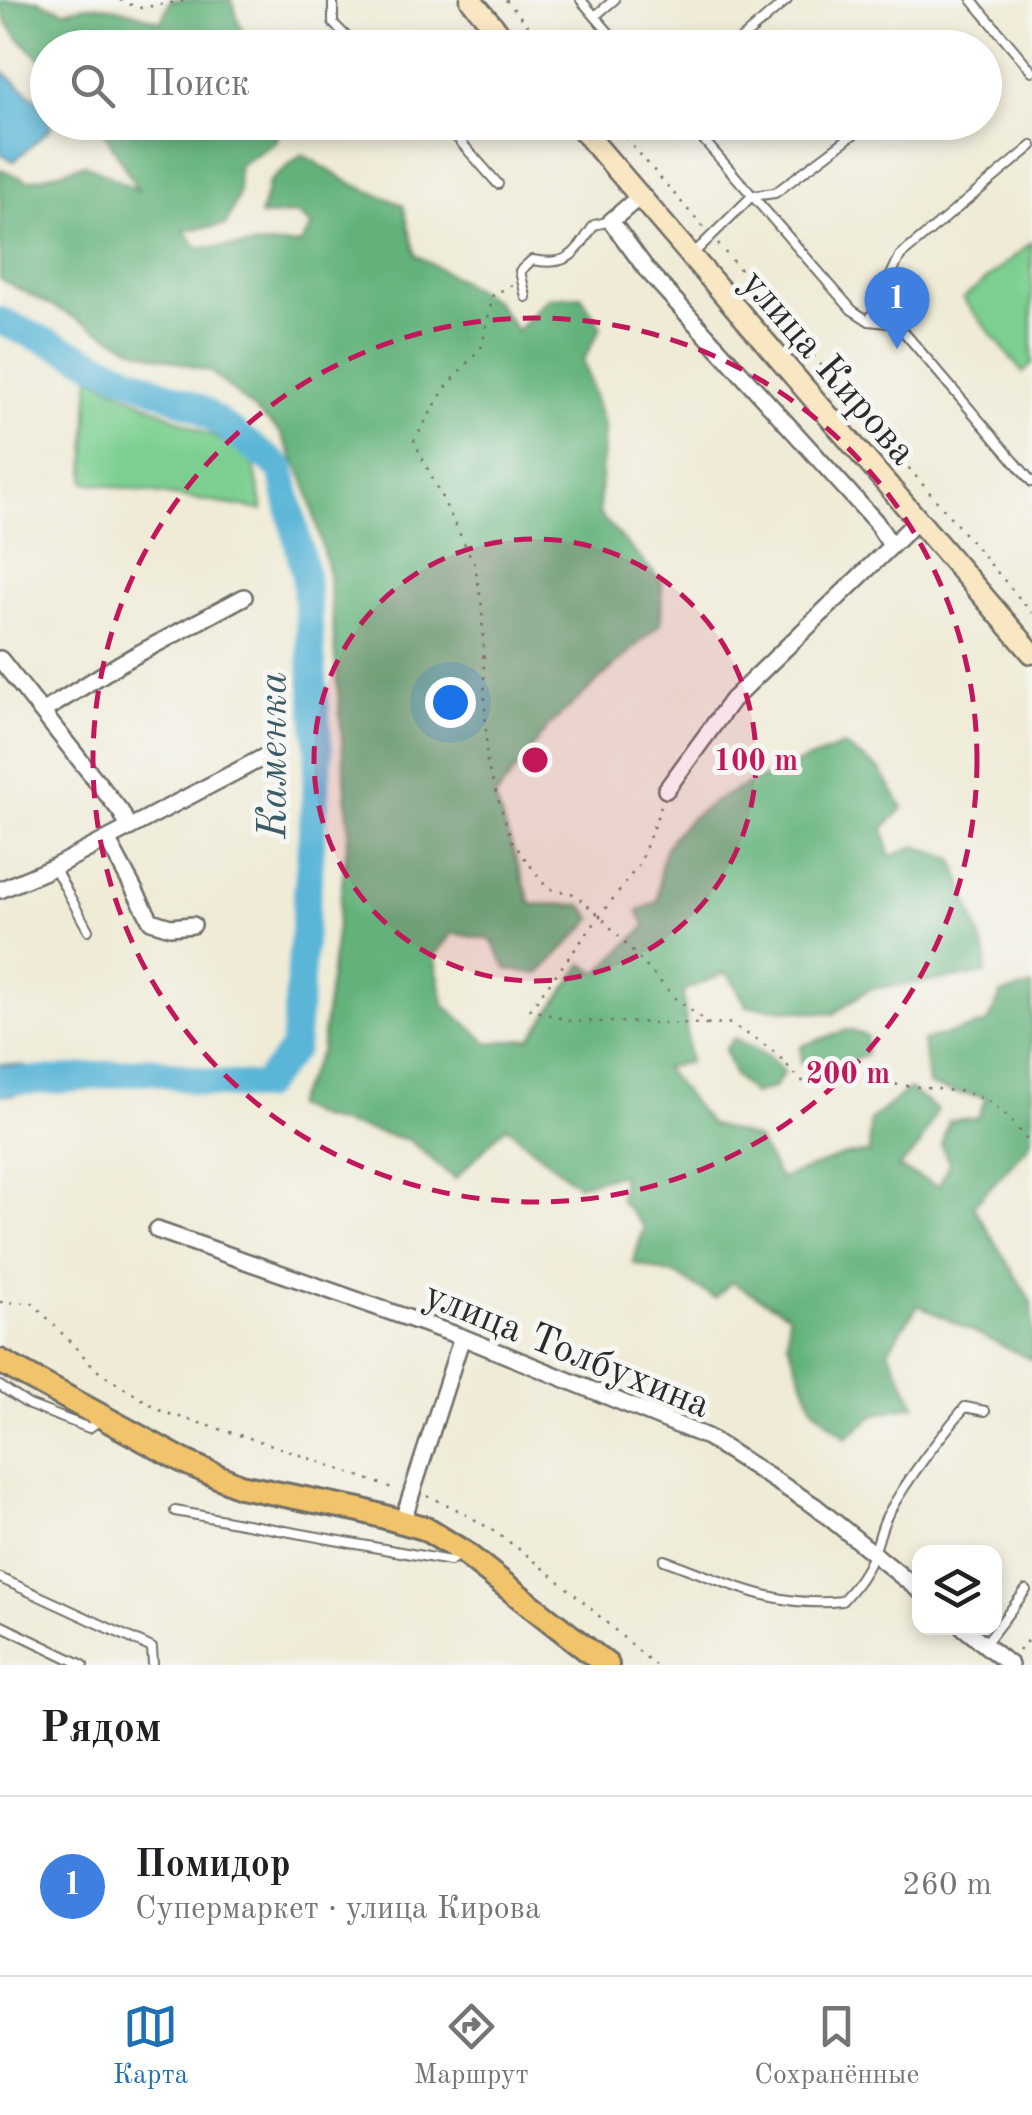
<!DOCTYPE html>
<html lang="ru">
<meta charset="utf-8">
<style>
:root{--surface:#fff;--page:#f6f6f6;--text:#202124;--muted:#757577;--line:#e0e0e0;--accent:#1f6fb2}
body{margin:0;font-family:"Old Standard TT",serif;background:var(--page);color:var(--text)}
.controls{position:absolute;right:30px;bottom:30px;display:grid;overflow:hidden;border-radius:20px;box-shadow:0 5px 15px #0003}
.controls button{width:90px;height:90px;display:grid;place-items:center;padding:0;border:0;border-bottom:2px solid var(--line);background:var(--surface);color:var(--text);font:50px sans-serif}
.you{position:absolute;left:450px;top:702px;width:35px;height:35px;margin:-25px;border:8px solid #fff;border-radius:50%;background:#1a73e8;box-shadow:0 0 0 15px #1a73e833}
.badge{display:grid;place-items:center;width:65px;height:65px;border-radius:50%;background:var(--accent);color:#fff;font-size:32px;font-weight:700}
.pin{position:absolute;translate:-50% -82px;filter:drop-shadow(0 2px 5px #0008)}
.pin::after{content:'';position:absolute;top:52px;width:35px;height:30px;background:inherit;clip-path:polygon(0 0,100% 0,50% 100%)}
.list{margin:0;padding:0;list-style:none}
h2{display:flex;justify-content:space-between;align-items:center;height:130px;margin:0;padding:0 40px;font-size:42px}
h2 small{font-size:32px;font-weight:400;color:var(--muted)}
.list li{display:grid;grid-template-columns:65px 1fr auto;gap:30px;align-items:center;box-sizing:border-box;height:180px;padding:0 40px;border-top:2px solid var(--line)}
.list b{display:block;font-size:38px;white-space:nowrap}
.list p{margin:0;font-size:32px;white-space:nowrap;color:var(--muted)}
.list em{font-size:32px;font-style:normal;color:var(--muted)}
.icon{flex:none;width:55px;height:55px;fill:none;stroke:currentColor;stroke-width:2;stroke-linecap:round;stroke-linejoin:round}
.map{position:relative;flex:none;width:1032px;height:1665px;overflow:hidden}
.search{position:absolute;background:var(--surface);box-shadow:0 5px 15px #0003;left:30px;right:30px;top:30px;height:110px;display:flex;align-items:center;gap:25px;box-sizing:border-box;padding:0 35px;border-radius:55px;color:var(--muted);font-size:38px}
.sheet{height:310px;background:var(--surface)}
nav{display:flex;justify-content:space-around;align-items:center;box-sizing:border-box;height:140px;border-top:2px solid var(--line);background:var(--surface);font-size:28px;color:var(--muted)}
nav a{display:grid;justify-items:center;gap:5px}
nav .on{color:var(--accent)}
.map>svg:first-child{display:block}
.green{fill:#7bcf91;stroke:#537d5e;stroke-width:2.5}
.forest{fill:#64b27b;stroke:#486e53;stroke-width:2.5}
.water{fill:#5ab5d7;stroke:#427081;stroke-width:2.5}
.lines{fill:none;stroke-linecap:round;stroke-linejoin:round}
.river{stroke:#5ab5d7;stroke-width:28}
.lane-casing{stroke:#706e67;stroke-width:12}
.street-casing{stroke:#706e67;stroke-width:20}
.secondary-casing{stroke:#706e67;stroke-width:25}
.primary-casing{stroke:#706e67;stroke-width:28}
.path{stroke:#706e67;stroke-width:2.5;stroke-dasharray:2.5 8;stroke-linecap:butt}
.lane{stroke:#fff;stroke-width:8}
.street{stroke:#fff;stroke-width:15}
.secondary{stroke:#f9e7c3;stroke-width:20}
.primary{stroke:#f1c36a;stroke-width:22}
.ring{fill:none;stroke:#c2185b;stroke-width:5;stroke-dasharray:18 12}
.labels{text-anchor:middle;stroke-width:10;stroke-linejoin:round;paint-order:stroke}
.street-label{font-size:40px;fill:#2b2b2b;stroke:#f6f6f2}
.water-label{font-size:42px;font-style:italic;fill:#3b5b67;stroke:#f6f6f2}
.centre{fill:#c2185b;stroke:#f6f6f2;stroke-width:5}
.ring-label{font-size:30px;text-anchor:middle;font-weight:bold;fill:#c2185b;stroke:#f6f6f2;stroke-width:10;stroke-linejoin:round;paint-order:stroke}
</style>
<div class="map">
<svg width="1032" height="1665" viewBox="0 0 1032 1665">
<rect width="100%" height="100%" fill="#f6f6f2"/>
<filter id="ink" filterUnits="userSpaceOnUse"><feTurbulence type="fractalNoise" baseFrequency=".01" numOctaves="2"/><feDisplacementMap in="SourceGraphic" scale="20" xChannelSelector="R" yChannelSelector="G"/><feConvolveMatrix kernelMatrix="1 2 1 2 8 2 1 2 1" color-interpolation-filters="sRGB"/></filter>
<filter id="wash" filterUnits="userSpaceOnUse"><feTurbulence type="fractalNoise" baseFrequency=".0048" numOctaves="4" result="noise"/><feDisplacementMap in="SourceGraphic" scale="40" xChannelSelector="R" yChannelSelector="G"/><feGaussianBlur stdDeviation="2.25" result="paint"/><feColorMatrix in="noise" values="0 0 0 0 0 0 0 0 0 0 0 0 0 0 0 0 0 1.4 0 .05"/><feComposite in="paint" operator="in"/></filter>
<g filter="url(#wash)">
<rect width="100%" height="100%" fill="#efebd7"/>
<!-- green -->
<path class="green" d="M1032 242V364L1023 373 963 299Z
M90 376 252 456 263 510 85 482Z"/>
<!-- forest -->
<path class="forest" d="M0 0H37L65 11C98 0 127 9 161 22L170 0H231L248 47 48 48 47 65C30 48 0 27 0 0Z
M99 123H285L274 143 238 166 239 193 226 225 184 230 198 248 301 244 312 226 297 214 260 216 269 182 302 154 350 183 403 205 416 255 495 301 517 331 548 298 581 296 601 327 583 361 604 428 599 514 662 582 661 623 548 727 495 798 531 904 582 905 593 919 539 974 507 969 491 940 452 933 434 956 445 1006 489 1043 531 1038 583 964 598 973 646 926 638 911 658 901C659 887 659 869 663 855 682 799 793 766 844 746L880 770 903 808 884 828 890 857 915 846 953 859 987 958 985 974 869 989 833 1014 747 1006 727 972 683 991 689 1062 664 1068 710 1124 757 1139 780 1179 845 1155 869 1153 870 1120 909 1089 937 1110 919 1147 898 1168 939 1186 949 1163 941 1145 949 1121 978 1117 986 1097 956 1093 928 1085 923 1041 988 1023 1001 994 1032 986V1136L1028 1146 973 1206 1032 1303V1360L918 1305 888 1350 916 1405 876 1414 846 1438 813 1407 788 1342V1314L731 1282 715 1298 676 1275 633 1263 644 1227 620 1200 622 1174 577 1185 506 1126 455 1179 409 1140 319 1118 293 1106 321 1051 349 830 329 575 306 484 280 432 211 372 137 350 0 279V169L29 181 85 164 138 190Z
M848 1030 867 1036 866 1054C842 1067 826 1078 801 1062V1046Z
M734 1038 769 1057 784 1072 774 1088 753 1094 734 1075 725 1049Z"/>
<!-- water -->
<path class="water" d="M0 69 47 108 51 128 14 161 0 153Z
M0 1064 24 1066 59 1080 13 1095H0Z"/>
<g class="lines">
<!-- river -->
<path class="river" d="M0 321 201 409 281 468 305 575 319 751 294 1049 262 1087 208 1083 151 1070 59 1080 0 1081"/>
</g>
</g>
<g filter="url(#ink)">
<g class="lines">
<defs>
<path id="lane" d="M333 0V23L358 48
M581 0 622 48
M972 0 1032 71
M595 16 614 0
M731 48 787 0
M443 122 498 184
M688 122 852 310 869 321 897 324 1032 482
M692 255 752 196 775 193 870 122
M526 297 520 271 532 260C569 267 575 254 594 225L611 221
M869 321 900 256 1032 146
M54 867 88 930
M0 1386 29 1405 89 1428 100 1420
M175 1511 450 1561 459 1554
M664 1560C723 1581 777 1609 842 1601 854 1588 865 1574 872 1557 879 1543 880 1528 888 1514 910 1475 937 1441 965 1407L985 1411
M0 1578 152 1648 153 1665
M0 1625 83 1665
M985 1644 1026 1590"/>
<path id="street" d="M640 196 611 221 647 270 875 521 891 545
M0 659 121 812 129 828
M42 712 121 663 244 597
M666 790 732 700 917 521
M107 839 151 921 170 927 193 925
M0 890 54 867 264 757
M157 1230 462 1337 707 1437 815 1506 920 1591
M403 1520 462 1337
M964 1628 1010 1665"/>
<path id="secondary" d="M471 0 512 48
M576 122 1032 653"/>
<path id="primary" d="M0 1361 185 1462 240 1486 360 1510 424 1528 463 1552 607 1665"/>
</defs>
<!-- lane casing -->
<use href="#lane" class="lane-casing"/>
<!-- street casing -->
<use href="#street" class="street-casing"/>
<!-- secondary casing -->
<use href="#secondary" class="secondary-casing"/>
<!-- primary casing -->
<use href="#primary" class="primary-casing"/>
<!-- path -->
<path class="path" d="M120 0 139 8 190 0
M506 0 547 48
M612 122 703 227
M718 244 1032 613
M512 285 493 295 482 346 444 390 414 441 475 565 482 607 487 765 512 841 547 888 574 894 600 916 676 999 709 1024 728 1023 758 1040 777 1054 801 1081 890 1084 965 1092 988 1101 1008 1117 1032 1145
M661 806 640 863 530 1009 570 1021 707 1024
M0 1302 33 1303 99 1372 163 1412 269 1444 395 1489
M427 1496C512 1529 586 1607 655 1665
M1019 1651 1032 1634"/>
<!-- lane -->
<use href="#lane" class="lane"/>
<!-- street -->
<use href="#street" class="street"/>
<!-- secondary -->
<use href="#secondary" class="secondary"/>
<!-- primary -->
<use href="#primary" class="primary"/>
</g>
</g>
<!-- distance rings -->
<circle cx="535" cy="760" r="221" fill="#c2185b" fill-opacity=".12"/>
<g class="ring">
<circle cx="535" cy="760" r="221"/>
<circle cx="535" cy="760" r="442"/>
</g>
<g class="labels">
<!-- street labels -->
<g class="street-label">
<text transform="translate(830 366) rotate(49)" y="14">улица Кирова</text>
<text transform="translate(568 1348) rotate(22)" y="14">улица Толбухина</text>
</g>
<!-- water labels -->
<g class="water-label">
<text transform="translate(271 755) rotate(-90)" y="15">Каменка</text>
</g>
</g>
<circle cx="535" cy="760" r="15" class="centre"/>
<g class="ring-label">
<text x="756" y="770">100 m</text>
<text x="848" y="1083">200 m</text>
</g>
</svg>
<div class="controls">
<button><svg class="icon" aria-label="layers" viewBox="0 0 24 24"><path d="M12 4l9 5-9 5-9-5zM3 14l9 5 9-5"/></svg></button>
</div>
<div class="you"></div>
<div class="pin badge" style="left:897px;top:349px;background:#3f7fe0">1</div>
<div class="search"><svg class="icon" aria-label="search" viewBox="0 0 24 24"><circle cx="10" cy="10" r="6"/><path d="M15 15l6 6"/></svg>Поиск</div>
</div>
<section class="sheet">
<h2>Рядом<small></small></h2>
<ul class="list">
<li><span class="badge" style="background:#3f7fe0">1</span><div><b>Помидор</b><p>Супермаркет · улица Кирова</p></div><em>260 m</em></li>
</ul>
</section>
<nav>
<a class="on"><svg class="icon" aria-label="map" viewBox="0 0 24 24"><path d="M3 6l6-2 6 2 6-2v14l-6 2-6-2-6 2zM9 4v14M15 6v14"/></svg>Карта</a>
<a><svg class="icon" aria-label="directions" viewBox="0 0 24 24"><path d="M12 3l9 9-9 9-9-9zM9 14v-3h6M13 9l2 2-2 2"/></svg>Маршрут</a>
<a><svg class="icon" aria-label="saved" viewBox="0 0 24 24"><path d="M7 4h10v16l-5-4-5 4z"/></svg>Сохранённые</a>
</nav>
